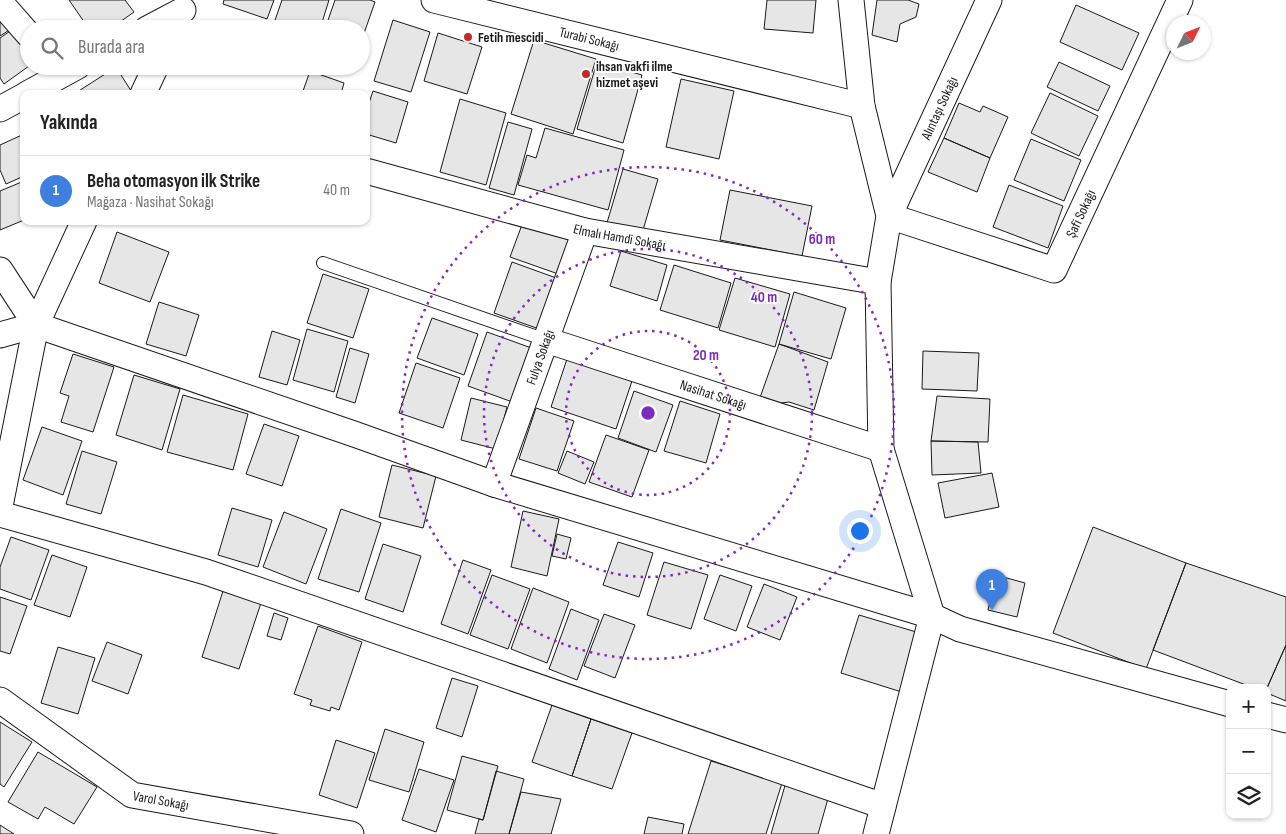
<!DOCTYPE html>
<html lang="tr">
<meta charset="utf-8">
<style>
:root{--surface:#fff;--page:#f6f6f6;--text:#222;--muted:#767676;--line:#e0e0e0;--accent:#c62828}
body{margin:0;font-family:"Sofia Sans Condensed",sans-serif;background:var(--page);color:var(--text)}
.controls{position:absolute;right:15px;bottom:15px;display:grid;overflow:hidden;border-radius:10px;box-shadow:0 1px 4px #0004}
.controls button{width:45px;height:45px;display:grid;place-items:center;padding:0;border:0;border-bottom:1px solid var(--line);background:var(--surface);color:var(--text);font:25px sans-serif}
.compass{position:absolute;left:1166px;top:15px;width:45px;height:45px;border-radius:50%;background:var(--surface);box-shadow:0 1px 4px #0004;rotate:47deg}
.you{position:absolute;left:859px;top:530px;width:18px;height:18px;margin:-12px;border:4px solid #fff;border-radius:50%;background:#1a73e8;box-shadow:0 0 0 8px #1a73e833}
.badge{display:grid;place-items:center;width:32px;height:32px;border-radius:50%;background:var(--accent);color:#fff;font-size:16px;font-weight:700}
.pin{position:absolute;translate:-50% -41px;filter:drop-shadow(0 1px 2px #0008)}
.pin::after{content:'';position:absolute;top:26px;width:18px;height:15px;background:inherit;clip-path:polygon(0 0,100% 0,50% 100%)}
.list{margin:0;padding:0;list-style:none}
h2{display:flex;justify-content:space-between;align-items:center;height:65px;margin:0;padding:0 20px;font-size:21px}
h2 small{font-size:16px;font-weight:400;color:var(--muted)}
.list li{display:grid;grid-template-columns:32px 1fr auto;gap:15px;align-items:center;box-sizing:border-box;height:70px;padding:0 20px;border-top:1px solid var(--line)}
.list b{display:block;font-size:19px;white-space:nowrap}
.list p{margin:0;font-size:16px;white-space:nowrap;color:var(--muted)}
.list em{font-size:16px;font-style:normal;color:var(--muted)}
.icon{flex:none;width:28px;height:28px;fill:none;stroke:currentColor;stroke-width:2;stroke-linecap:round;stroke-linejoin:round}
.map{position:relative;flex:none;width:1286px;height:834px;overflow:hidden}
.search{position:absolute;background:var(--surface);box-shadow:0 1px 4px #0004;left:20px;top:20px;width:350px;height:55px;display:flex;align-items:center;gap:12px;box-sizing:border-box;padding:0 18px;border-radius:28px;color:var(--muted);font-size:19px}
.panel{position:absolute;background:var(--surface);box-shadow:0 1px 4px #0004;left:20px;top:90px;width:350px;height:135px;border-radius:10px}
.map>svg:first-child{display:block}
.building{fill:#e6e6e6;stroke:#1a1a1a}
.lines{fill:none;stroke-linecap:round;stroke-linejoin:round}
.service-casing{stroke:#1a1a1a;stroke-width:14}
.minor-casing{stroke:#1a1a1a;stroke-width:27}
.service{stroke:#fff;stroke-width:12}
.minor{stroke:#fff;stroke-width:25}
.ring{fill:none;stroke:#7b2cbf;stroke-width:2.5;stroke-dasharray:2.5 5}
.poi-dot{fill:#c62828;stroke:#fff;stroke-width:2}
.labels{text-anchor:middle;stroke-width:4;stroke-linejoin:round;paint-order:stroke}
.poi-label{font-size:14px;font-weight:bold;fill:#1a1a1a;stroke:#fff;text-anchor:start}
.street-label{font-size:14px;fill:#1a1a1a;stroke:#fff}
.centre{fill:#7b2cbf;stroke:#fff;stroke-width:2.5}
.ring-label{font-size:15px;text-anchor:middle;font-weight:bold;fill:#7b2cbf;stroke:#fff;stroke-width:4;stroke-linejoin:round;paint-order:stroke}
</style>
<div class="map">
<svg width="1286" height="834" viewBox="0 0 1286 834">
<rect width="100%" height="100%" fill="#fff"/>
<!-- building -->
<path class="building" d="M69 0H125L134 12 110 29H89Z
M224 0H274L267 19 223 4Z
M282 0H329L320 29H280L273 26Z
M335 0H370L375 2 361 42V29H325Z
M767 0H816L813 33 764 29Z
M877 0H908L919 4 916 17 900 24 897 42 872 35Z
M1076 5 1139 33 1122 70 1060 42Z
M0 6 14 27 0 36Z
M393 20 430 32 411 92 374 81Z
M16 27 29 44V66L4 84 0 78V38Z
M438 33 482 47 467 94 424 81Z
M534 40 596 59 573 134 511 114Z
M597 62 642 75 623 143 577 129Z
M1059 62 1110 86 1098 111 1047 87Z
M116 67 133 94H74Z
M310 71 344 83 341 94H302Z
M681 79 734 91 719 159 666 147Z
M373 91 408 102 396 143 366 134V112Z
M1050 93 1098 116 1079 156 1031 133Z
M460 99 506 113 486 185 440 172Z
M959 103 980 112 983 106 1008 117 990 158 944 138Z
M508 122 532 129 514 195 489 188Z
M545 128 624 150 608 210 518 185 527 155 536 158Z
M24 134V176L6 184 0 170V145Z
M944 138 990 158 977 192 928 172Z
M1031 139 1081 160 1064 201 1014 180Z
M623 169 658 179 641 237 606 226Z
M24 181V220L0 230V191Z
M1009 185 1063 206 1048 248 993 227Z
M730 190 812 206 802 256 720 240Z
M523 222 577 242 564 276 510 257Z
M117 232 169 252 150 302 99 283Z
M621 251 667 265 657 301 610 286Z
M512 262 559 279 542 330 494 313Z
M674 265 731 283 718 328 660 310Z
M323 274 369 289 353 338 307 323Z
M735 278 790 294 775 347 719 330Z
M794 292 846 308 831 359 779 344Z
M159 302 199 315 186 356 146 344Z
M432 318 478 334 464 375 417 358Z
M307 329 348 341 334 392 293 380Z
M272 331 300 340 287 385 259 377Z
M487 332 537 350 518 404 468 386Z
M779 344 828 362 814 410 789 402 757 406Z
M350 348 369 354 355 403 336 397Z
M923 351 979 353 977 391 922 389Z
M73 354 114 367 93 432 61 422 69 396 60 393Z
M567 359 632 381 616 429 551 407Z
M416 363 460 378 443 428 399 413Z
M134 375 180 389 162 450 116 435Z
M634 391 673 405 656 452 618 438Z
M183 395 248 414 233 470 167 452Z
M937 396 990 399 988 442 931 441Z
M471 398 507 407 496 449 461 440Z
M680 401 720 414 706 463 664 451Z
M536 408 574 421 557 471 519 459Z
M264 424 299 436 282 486 246 474Z
M42 427 82 441 63 495 23 480Z
M606 435 649 450 632 497 589 482Z
M931 441 978 442 981 473 932 475Z
M82 451 117 462 101 514 66 504Z
M567 451 594 462 585 484 558 473Z
M392 465 436 476 423 528 379 517Z
M992 473 999 507 945 518 938 483Z
M232 508 272 520 258 567 218 555Z
M341 509 381 523 359 592 318 579Z
M523 511 559 519 547 576 511 567Z
M284 512 327 529 306 584 263 567Z
M1093 527 1186 563 1146 669 1053 633Z
M557 534 571 538 566 559 552 556Z
M11 537 49 550 31 600 0 589V567Z
M618 542 653 553 639 597 603 585Z
M383 544 421 556 403 612 365 599Z
M52 555 87 567 70 617 34 605Z
M463 560 491 570 468 634 441 624Z
M664 562 708 575 691 629 647 615Z
M1186 563 1286 597V645L1267 688H1254L1153 650Z
M492 575 530 589 508 649 470 635Z
M720 575 752 586 736 631 704 619Z
M996 575 1025 583 1017 617 988 610Z
M764 584 797 597 780 640 747 627Z
M533 588 569 602 547 663 511 649Z
M223 591 261 603 239 669 202 657Z
M0 597 27 606 10 654 0 651Z
M571 609 599 620 577 680 549 669Z
M274 613 288 618 281 640 267 636Z
M604 614 635 625 615 678 584 666Z
M859 615 923 634 905 693 841 673Z
M318 626 362 642 339 710 331 707 330 711 310 705 312 700 294 694Z
M107 642 142 655 128 694 92 681Z
M1286 645V701L1267 693V688Z
M58 647 95 658 78 714 41 703Z
M452 678 478 686 462 737 436 728Z
M552 705 591 719 572 776 532 762Z
M591 719 632 733 612 789 572 776Z
M0 722 32 742 4 787 0 784Z
M385 729 424 742 409 792 369 780Z
M336 740 375 753 357 808 319 795Z
M38 752 97 787 74 824 45 807 38 819 8 802Z
M462 756 498 766 483 820 447 810Z
M711 761 782 783 766 834H688Z
M419 769 454 780 436 832 402 820Z
M496 771 524 779 509 834H475L479 819 483 820Z
M786 782 829 795 818 834H771Z
M521 792 561 799 551 834H509Z
M648 817 684 824 682 834H644Z
M0 825 14 834H0Z"/>
<g class="lines">
<defs>
<path id="service" d="M323 263 546 340"/>
<g id="minor">
<path id="s1" d="M434 0 862 106"/>
<path d="M851 0 862 106 889 216 878 282 881 449 932 616 876 834"/>
<path id="s2" d="M989 0 889 216 1054 270 1180 0"/>
<path d="M0 2 29 35"/>
<path d="M147 29 183 10"/>
<path d="M27 94 78 66"/>
<path d="M143 94 156 66"/>
<path d="M0 109 24 96"/>
<path id="s3" d="M366 171 585 231 878 282"/>
<path d="M84 221 36 325 354 434 494 484 932 616 960 629 1230 704"/>
<path d="M0 270 36 325 0 506"/>
<path d="M0 335 36 325"/>
<path id="s4" d="M546 340 881 449"/>
<path id="s5" d="M494 484 585 231"/>
<path d="M0 514 206 572 883 806"/>
<path id="s6" d="M0 700 132 795 351 834"/>
<path d="M1267 715 1286 720"/>
</g>
</defs>
<!-- service casing -->
<use href="#service" class="service-casing"/>
<!-- minor casing -->
<use href="#minor" class="minor-casing"/>
<!-- service -->
<use href="#service" class="service"/>
<!-- minor -->
<use href="#minor" class="minor"/>
</g>
<!-- distance rings -->
<g class="ring">
<circle cx="648" cy="413" r="82"/>
<circle cx="648" cy="413" r="164"/>
<circle cx="648" cy="413" r="246"/>
</g>
<!-- markers -->
<g class="poi-dot">
<circle cx="468" cy="37" r="5"/>
<circle cx="586" cy="74" r="5"/>
</g>
<g class="labels">
<!-- poi labels -->
<g class="poi-label">
<text x="478" y="42">Fetih mescidi</text>
<text x="596" y="71">ihsan vakfi ilme<tspan x="596" dy="16">hizmet aşevi</tspan></text>
</g>
<!-- street labels -->
<g class="street-label">
<text dy="5" stroke="none"><textPath href="#s1" startOffset="160">Turabi Sokağı</textPath></text>
<text transform="translate(939 108) rotate(-65)" y="5">Alıntaşı Sokağı</text>
<text dy="5" stroke="none"><textPath href="#s2" startOffset="474">Şafi Sokağı</textPath></text>
<text dy="5" stroke="none"><textPath href="#s3" startOffset="262">Elmalı Hamdi Sokağı</textPath></text>
<text dy="5" stroke="none"><textPath href="#s5" startOffset="135">Fulya Sokağı</textPath></text>
<text dy="5" stroke="none"><textPath href="#s4" startOffset="176">Nasihat Sokağı</textPath></text>
<text dy="5" stroke="none"><textPath href="#s6" startOffset="192">Varol Sokağı</textPath></text>
</g>
</g>
<circle cx="648" cy="413" r="8" class="centre"/>
<g class="ring-label">
<text x="822" y="244">60 m</text>
<text x="764" y="302">40 m</text>
<text x="706" y="360">20 m</text>
</g>
</svg>
<div class="controls">
<button>+</button>
<button>−</button>
<button><svg class="icon" aria-label="layers" viewBox="0 0 24 24"><path d="M12 4l9 5-9 5-9-5zM3 14l9 5 9-5"/></svg></button>
</div>
<svg class="compass" viewBox="-18 -18 36 36"><path d="M0-13l5 13h-10z" fill="#e53935"/><path d="M0 13l5-13h-10z" fill="#767676"/></svg>
<div class="you"></div>
<div class="pin badge" style="left:992px;top:610px;background:#3f7fe0">1</div>
<div class="search"><svg class="icon" aria-label="search" viewBox="0 0 24 24"><circle cx="10" cy="10" r="6"/><path d="M15 15l6 6"/></svg>Burada ara</div>
<section class="panel">
<h2>Yakında<small></small></h2>
<ul class="list">
<li><span class="badge" style="background:#3f7fe0">1</span><div><b>Beha otomasyon ilk Strike</b><p>Mağaza · Nasihat Sokağı</p></div><em>40 m</em></li>
</ul>
</section>
</div>
